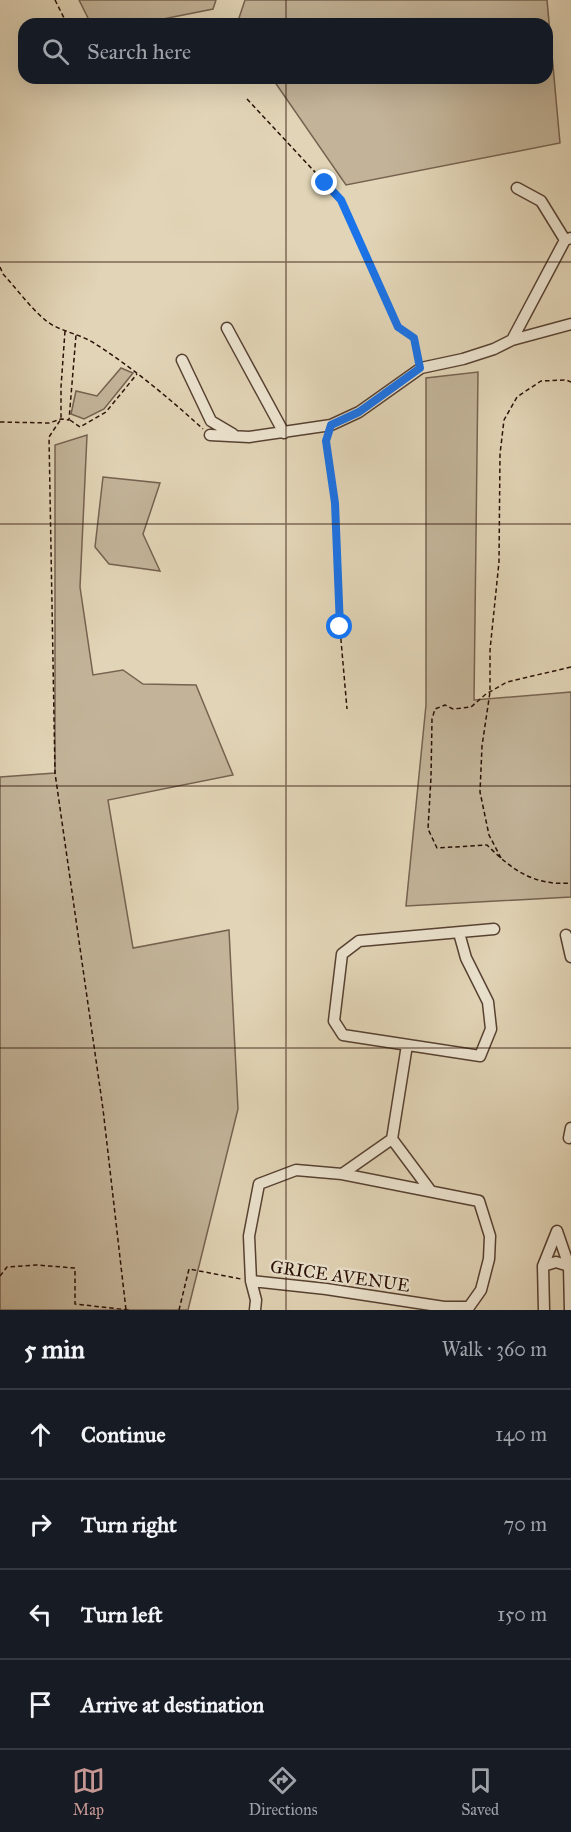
<!DOCTYPE html>
<meta charset="utf-8">
<style>
:root{--surface:#171b24;--page:#20242c;--text:#f1f3f6;--muted:#9ea1a6;--line:#363941;--accent:#c59692}
body{margin:0;font-family:"IM FELL Great Primer",serif;background:var(--page);color:var(--text)}
.stop{position:absolute;width:18px;height:18px;margin:-14px;border:4px solid #1a73e8;border-radius:50%;background:#fff}
.stop.end{background:#1a73e8;border-color:#fff;box-shadow:0 2px 6px #0008}
.list{margin:0;padding:0;list-style:none}
h2{display:flex;justify-content:space-between;align-items:center;height:78px;margin:0;padding:0 24px;font-size:26px}
h2 small{font-size:20px;font-weight:400;color:var(--muted)}
.list li{display:grid;grid-template-columns:39px 1fr auto;gap:18px;align-items:center;box-sizing:border-box;height:90px;padding:0 24px;border-top:2px solid var(--line)}
.list b{display:block;font-size:22px;white-space:nowrap}
.list em{font-size:20px;font-style:normal;color:var(--muted)}
.icon{flex:none;width:33px;height:33px;fill:none;stroke:currentColor;stroke-width:2;stroke-linecap:round;stroke-linejoin:round}
.map{position:relative;flex:none;width:571px;height:1310px;overflow:hidden}
.search{position:absolute;background:var(--surface);box-shadow:0 6px 24px #0002;left:18px;right:18px;top:18px;height:66px;display:flex;align-items:center;gap:15px;box-sizing:border-box;padding:0 21px;border-radius:18px;color:var(--muted);font-size:22px}
.sheet{height:438px;background:var(--surface)}
nav{display:flex;justify-content:space-around;align-items:center;box-sizing:border-box;height:84px;border-top:2px solid var(--line);background:var(--surface);font-size:16px;color:var(--muted)}
nav a{display:grid;justify-items:center;gap:3px}
nav .on{color:var(--accent)}
.map>svg:first-child{display:block}
.green{fill:#c3b499;stroke:#766250;stroke-width:1.5}
.lines{fill:none;stroke-linecap:round;stroke-linejoin:round}
.minor-casing{stroke:#574132;stroke-width:13}
.path{stroke:#291006;stroke-width:1.5;stroke-dasharray:4.5 3;stroke-linecap:butt}
.minor{stroke:#ece4d0;stroke-width:10}
.route{stroke:#1a73e8;stroke-width:8}
.grid{fill:none;stroke:#291006;stroke-width:1.5;stroke-opacity:0.55}
.labels{text-anchor:middle;stroke-width:4.5;stroke-linejoin:round;paint-order:stroke}
.street-label{font-size:18px;fill:#291006;stroke:#ece4d0}
</style>
<div class="map">
<svg width="571" height="1310" viewBox="0 0 571 1310">
<rect width="100%" height="100%" fill="#e2d5b7"/>
<filter id="stains"><feTurbulence type="fractalNoise" baseFrequency=".00333" numOctaves="4"/><feColorMatrix values="0 0 0 0 .2 0 0 0 0 .09 0 0 0 0 .02 0 0 0 .5 -.17"/></filter>
<radialGradient id="worn" r=".72"><stop offset=".6" stop-color="#630" stop-opacity="0"/><stop offset="1" stop-color="#630" stop-opacity=".3"/></radialGradient>
<!-- green -->
<path class="green" d="M79 0H216L213 9 138 24H91Z
M245 0H547L560 143 346 185 272 78H547V24H237Z
M121 368 133 373 104 409 84 419 71 414 76 391 97 396Z
M478 372 474 700 571 692V897L406 906 426 705V378Z
M87 435 80 587 93 675 123 670 143 684 196 685 233 775 108 800 133 948 229 930 238 1109 188 1310H0V777L55 773V445Z
M103 477 160 483 143 534 160 571 109 564 95 547Z"/>
<g class="lines">
<defs>
<path id="minor" d="M517 188 541 201 565 240
M227 328 284 433
M512 340 565 240 571 238
M182 360 211 421 233 434
M210 435 249 437 331 425 359 412 421 368 463 359 494 349 512 340 571 324
M459 933 466 958 488 1002 491 1029 480 1056 343 1035 334 1021 342 954 359 941 494 929
M566 935 571 957
M569 1138 571 1128
M392 1139 407 1045
M296 1170 342 1174 479 1201 490 1236 489 1259 481 1290 469 1307H444L326 1289 251 1281 249 1236 259 1184Z
M342 1174 392 1139 430 1190
M543 1266 557 1231 569 1266
M251 1281 256 1300 255 1310
M544 1310 543 1266 556 1262 569 1266 570 1310"/>
</defs>
<!-- minor casing -->
<use href="#minor" class="minor-casing"/>
<!-- path -->
<path class="path" d="M55 0 67 24
M247 99 341 200 398 327 414 338 418 358
M0 267 3 274C16 288 29 306 44 319 57 331 78 333 94 343 133 368 169 398 203 429
M65 331 61 387V419L49 437 55 773 103 1109 126 1310
M70 420 80 427 106 412 137 374
M0 422 49 423 61 419 69 420 76 335
M327 437 326 441 335 503 338 606 347 709
M571 667 507 682 486 694 471 707 453 709 445 705 435 709 432 719 431 777 428 829 437 848 487 845C512 870 534 886 571 883
M501 858 489 835 480 792 482 746 490 692V650L499 562 500 454 504 420 517 397 541 381 566 380 571 382
M0 1276 7 1267 36 1265 75 1268V1304L129 1310
M179 1310 189 1269 241 1279"/>
<!-- minor -->
<use href="#minor" class="minor"/>
</g>
<g class="lines">
<!-- route -->
<path class="route" d="M325 183 341 200 398 327 414 338 420 368 359 412 331 425 326 441 335 503 340 627"/>
</g>
<!-- grid -->
<path class="grid" d="M286 0V24M286 78V1310M0 262H571M0 524H571M0 786H571M0 1048H571"/>
<g class="labels">
<!-- street labels -->
<g class="street-label">
<text transform="translate(340 1276) rotate(8)" y="6">GRICE AVENUE</text>
</g>
</g>
<rect width="100%" height="100%" filter="url(#stains)"/>
<rect width="100%" height="100%" fill="url(#worn)"/>
</svg>
<div class="stop" style="left:340px;top:627px"></div>
<div class="stop end" style="left:325px;top:183px"></div>
<div class="search"><svg class="icon" aria-label="search" viewBox="0 0 24 24"><circle cx="10" cy="10" r="6"/><path d="M15 15l6 6"/></svg>Search here</div>
</div>
<section class="sheet">
<h2>5 min<small>Walk · 360 m</small></h2>
<ul class="list">
<li><svg class="icon" aria-label="ahead" viewBox="0 0 24 24"><path d="M12 20V5M6 11l6-6 6 6"/></svg><div><b>Continue</b></div><em>140 m</em></li>
<li><svg class="icon" aria-label="right" viewBox="0 0 24 24"><path d="M7 20v-9h11M14 6l5 5-5 5"/></svg><div><b>Turn right</b></div><em>70 m</em></li>
<li><svg class="icon" aria-label="left" viewBox="0 0 24 24"><path d="M17 20v-9H6M10 6l-5 5 5 5"/></svg><div><b>Turn left</b></div><em>150 m</em></li>
<li><svg class="icon" aria-label="arrive" viewBox="0 0 24 24"><path d="M6 21V4h12l-3 4 3 4H6"/></svg><div><b>Arrive at destination</b></div></li>
</ul>
</section>
<nav>
<a class="on"><svg class="icon" aria-label="map" viewBox="0 0 24 24"><path d="M3 6l6-2 6 2 6-2v14l-6 2-6-2-6 2zM9 4v14M15 6v14"/></svg>Map</a>
<a><svg class="icon" aria-label="directions" viewBox="0 0 24 24"><path d="M12 3l9 9-9 9-9-9zM9 14v-3h6M13 9l2 2-2 2"/></svg>Directions</a>
<a><svg class="icon" aria-label="saved" viewBox="0 0 24 24"><path d="M7 4h10v16l-5-4-5 4z"/></svg>Saved</a>
</nav>
